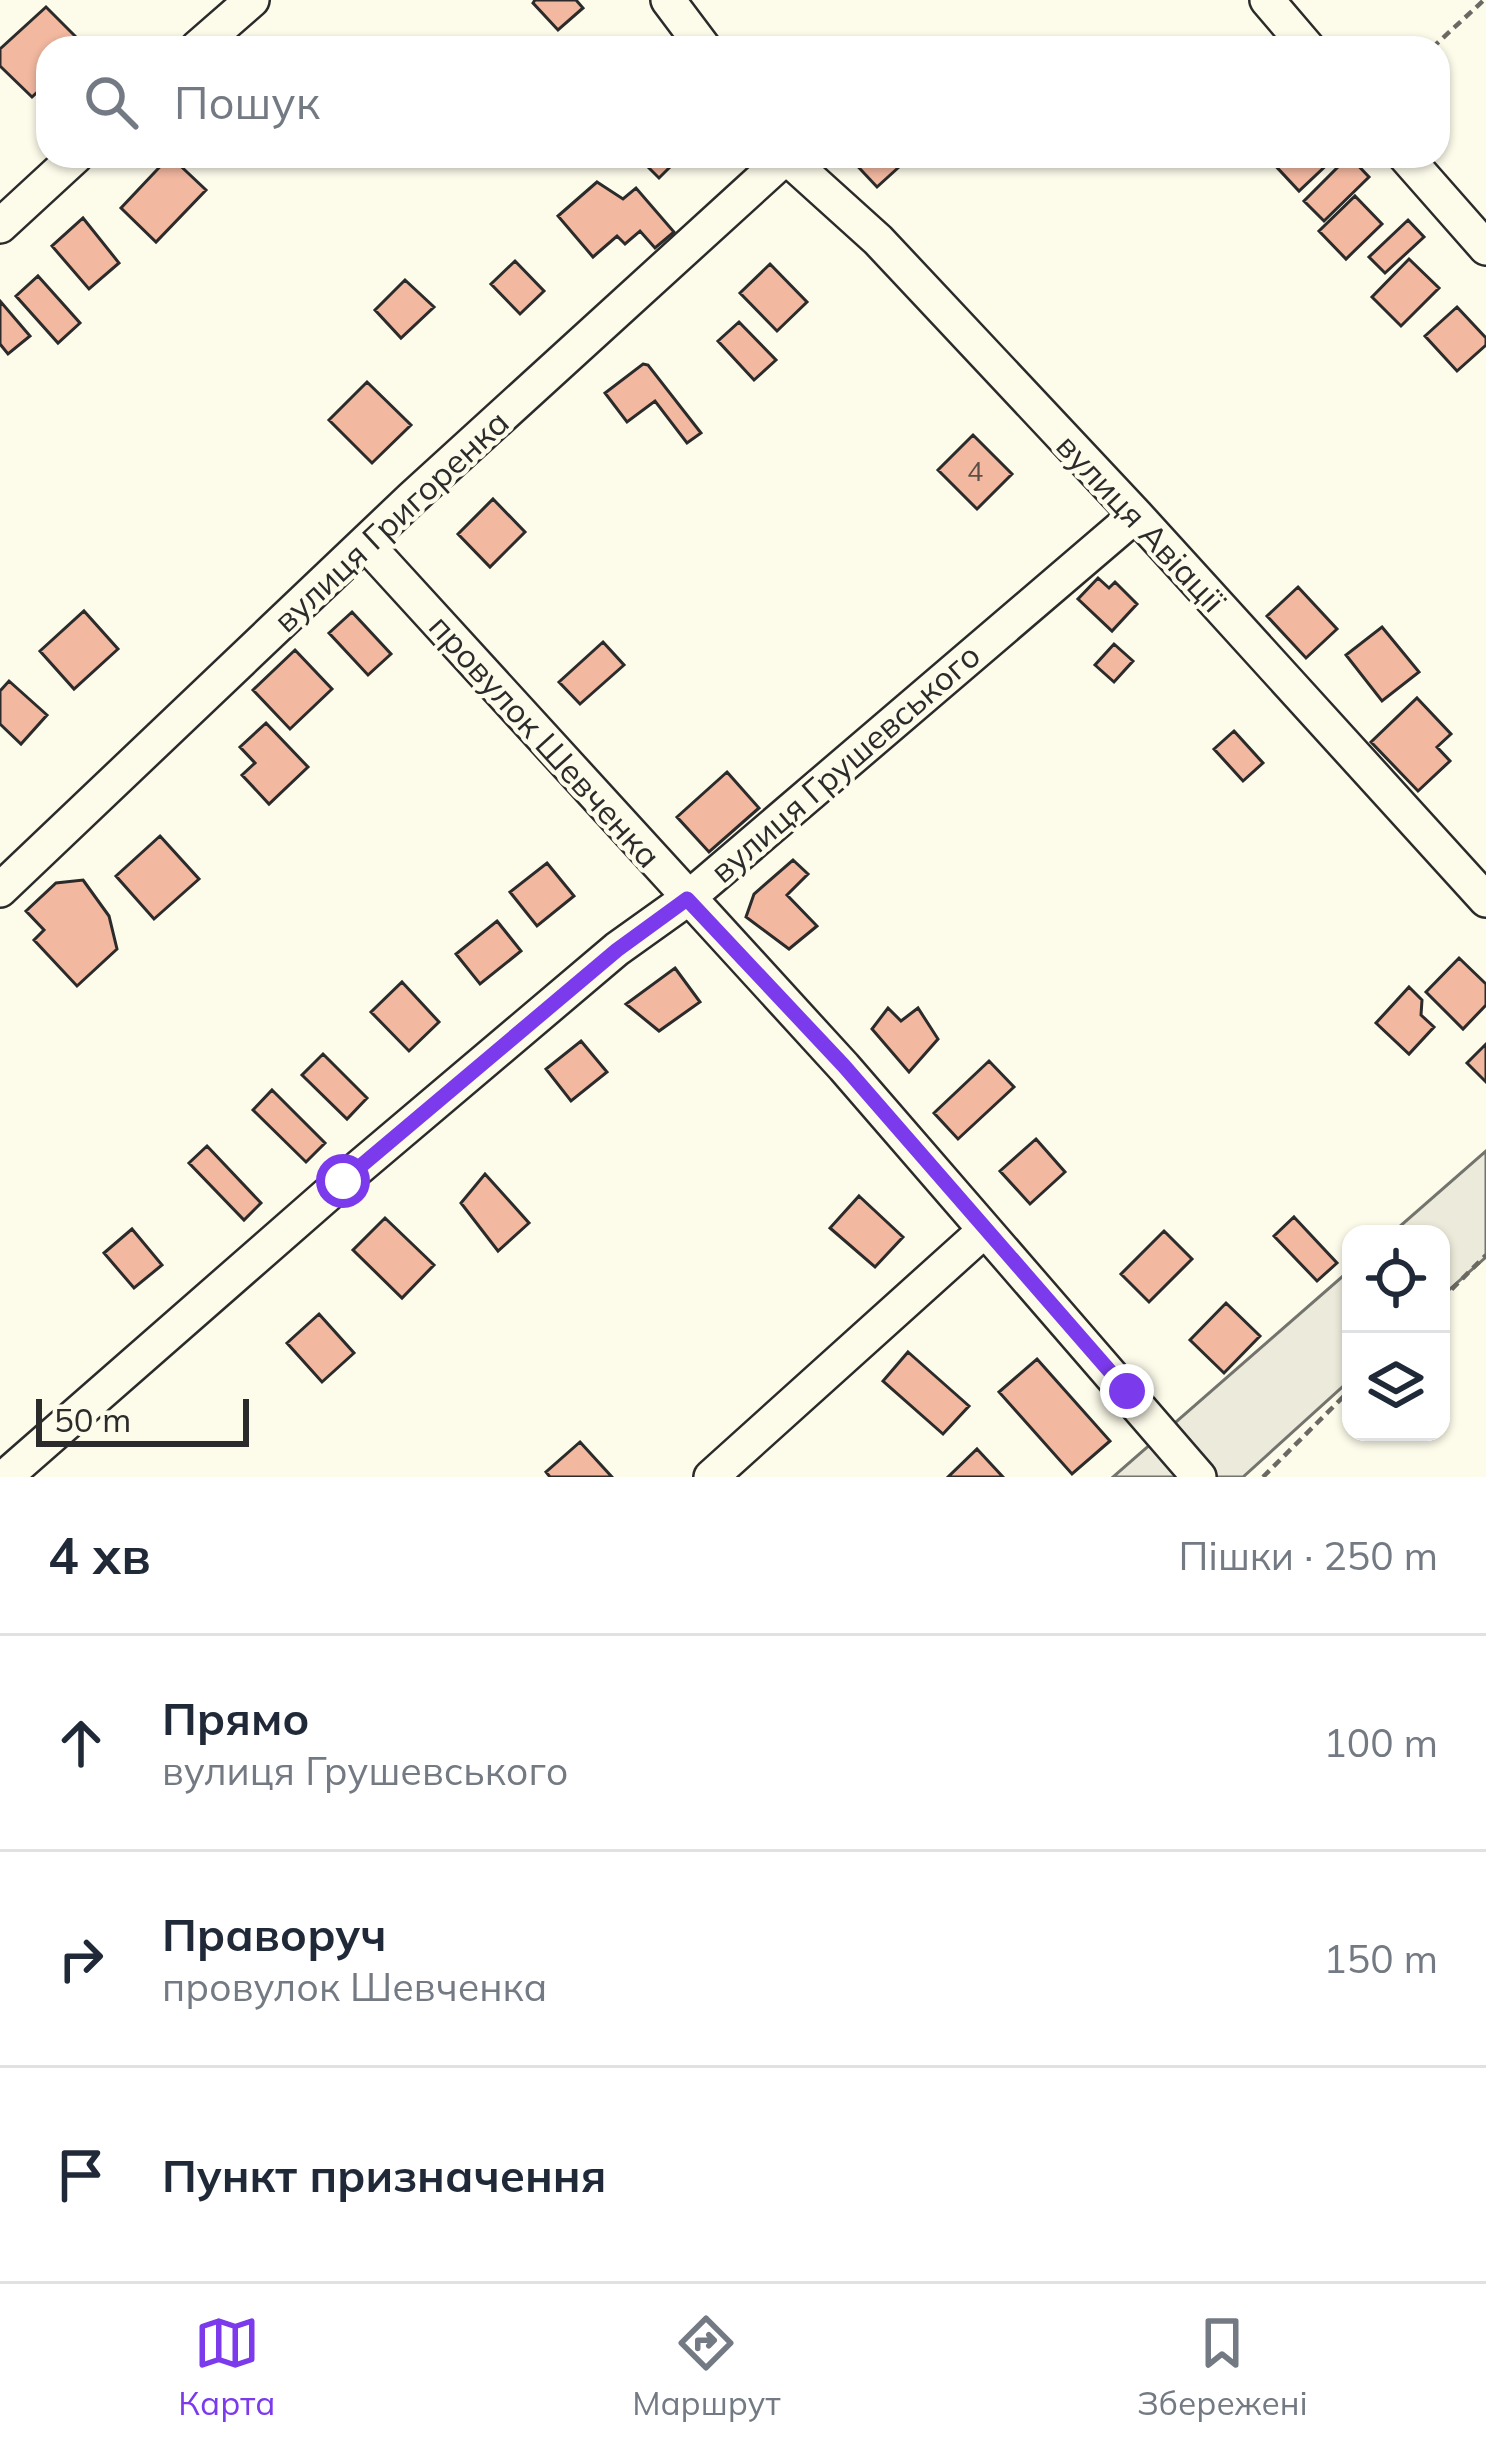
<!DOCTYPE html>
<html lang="uk">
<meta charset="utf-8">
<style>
:root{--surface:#fff;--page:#f2f2f3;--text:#1f2937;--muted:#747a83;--line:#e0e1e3;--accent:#7c3aed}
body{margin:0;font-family:Mulish,sans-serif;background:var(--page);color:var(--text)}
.controls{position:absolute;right:36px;bottom:36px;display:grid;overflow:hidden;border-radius:24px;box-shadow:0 3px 9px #0004}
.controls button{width:108px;height:108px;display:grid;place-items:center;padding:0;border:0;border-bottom:3px solid var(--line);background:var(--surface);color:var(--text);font:60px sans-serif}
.scale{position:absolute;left:36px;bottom:30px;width:213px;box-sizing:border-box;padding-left:12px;border:6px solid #2b2b2b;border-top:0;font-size:33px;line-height:42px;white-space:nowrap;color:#2b2b2b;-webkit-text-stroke:9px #fdfbea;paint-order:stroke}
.stop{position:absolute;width:36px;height:36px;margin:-27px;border:9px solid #7c3aed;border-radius:50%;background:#fff}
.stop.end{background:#7c3aed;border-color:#fff;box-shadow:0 3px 12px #0008}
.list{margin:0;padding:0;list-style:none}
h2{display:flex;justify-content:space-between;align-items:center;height:156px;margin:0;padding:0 48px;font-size:51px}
h2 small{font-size:39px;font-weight:400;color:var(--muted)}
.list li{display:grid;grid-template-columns:78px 1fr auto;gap:36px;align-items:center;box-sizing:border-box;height:216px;padding:0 48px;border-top:3px solid var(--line)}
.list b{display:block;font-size:45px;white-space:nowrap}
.list p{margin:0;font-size:39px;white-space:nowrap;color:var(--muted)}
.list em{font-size:39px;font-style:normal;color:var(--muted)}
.icon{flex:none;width:66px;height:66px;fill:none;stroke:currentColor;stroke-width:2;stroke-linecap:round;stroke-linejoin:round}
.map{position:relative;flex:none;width:1486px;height:1477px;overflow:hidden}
.search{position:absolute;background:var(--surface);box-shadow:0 3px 9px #0004;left:36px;right:36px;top:36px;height:132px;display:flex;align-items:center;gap:30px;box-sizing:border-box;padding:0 42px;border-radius:36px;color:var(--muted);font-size:45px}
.sheet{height:804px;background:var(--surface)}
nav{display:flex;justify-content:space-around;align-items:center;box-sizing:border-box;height:168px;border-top:3px solid var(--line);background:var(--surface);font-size:33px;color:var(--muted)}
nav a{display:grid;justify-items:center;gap:6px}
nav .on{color:var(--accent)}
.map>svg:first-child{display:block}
.green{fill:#ecebdb;stroke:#74746e;stroke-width:3}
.building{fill:#f2b8a0;stroke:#2b2b2b;stroke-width:3}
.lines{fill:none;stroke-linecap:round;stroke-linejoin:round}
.minor-casing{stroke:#2b2b2b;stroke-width:38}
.path{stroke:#6a6964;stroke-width:4.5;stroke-dasharray:9 6;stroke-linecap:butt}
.minor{stroke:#fdfbea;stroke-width:33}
.route{stroke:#7c3aed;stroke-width:15}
.labels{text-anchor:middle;stroke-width:9;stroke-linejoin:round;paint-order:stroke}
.number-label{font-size:27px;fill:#5d4e48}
.street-label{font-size:33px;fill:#2b2b2b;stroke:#fdfbea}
</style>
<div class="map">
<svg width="1486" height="1477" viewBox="0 0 1486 1477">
<rect width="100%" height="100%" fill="#fdfbea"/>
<!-- green -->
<path class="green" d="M1486 1151V1257L1441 1297V1234H1391Z
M1351 1269V1379L1243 1477H1113Z"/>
<!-- building -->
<path class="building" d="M535 0H576L583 8 558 30 533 3Z
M46 7 86 47 48 48V82L32 97 0 66V49Z
M170 156 206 190 156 242 121 208Z
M637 156H681L659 178Z
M848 156H911L877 187Z
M1277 156H1332L1334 158 1299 191 1271 161Z
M1349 156 1369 177 1324 221 1304 201Z
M597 182 623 199 636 188 674 232 655 248 640 231 625 244 617 236 593 257 558 216Z
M1355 196 1382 224 1346 259 1319 231Z
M83 218 119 263 89 289 52 246Z
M1408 220 1424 237 1385 273 1369 257Z
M1409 259 1439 288 1401 326 1372 297Z
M515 261 544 291 520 314 491 284Z
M770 264 807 302 777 331 740 293Z
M38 276 80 323 58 343 16 296Z
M405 280 434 307 401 338 375 310Z
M0 301 30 336 8 354 0 344Z
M1457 307 1486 338V345L1457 371 1425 336Z
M739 322 776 360 754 380 718 341Z
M643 364 648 365 701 433 687 443 655 401 627 422 605 393Z
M367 382 411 425 372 463 329 420Z
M973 435 1012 474 977 509 938 470Z
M493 499 525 532 490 567 458 534Z
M1098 578 1109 588 1115 582 1137 604 1112 631 1078 599Z
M1298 587 1337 629 1306 658 1267 616Z
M84 611 118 649 74 689 40 651Z
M352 612 391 654 368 675 329 633Z
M1382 627 1419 672 1382 701 1346 655Z
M603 642 624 665 580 704 559 682Z
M1114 644 1133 661 1114 682 1095 665Z
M295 650 332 689 290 729 253 690Z
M9 681 47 715 21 744 0 724V691Z
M1417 698 1451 734 1437 747 1450 761 1418 791 1371 742Z
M266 723 308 767 269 804 242 775 255 763 240 747Z
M1234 731 1263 763 1243 781 1214 749Z
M727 772 759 808 709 852 677 817Z
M160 836 199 879 154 919 116 876Z
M793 860 808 874 787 895 817 926 789 949 746 917 754 894Z
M547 863 574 896 537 926 510 892Z
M83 880 109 916 117 949 77 986 34 940 44 930 26 911 56 883Z
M497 921 521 951 480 984 456 954Z
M1459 958 1486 984V1005L1463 1029 1426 992Z
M675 968 700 1002 659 1031 626 1004Z
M402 982 439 1022 409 1051 371 1012Z
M1409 987 1422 1000 1421 1015 1434 1027 1409 1054 1376 1023Z
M888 1008 901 1021 918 1008 938 1039 909 1072 872 1029Z
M581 1041 607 1072 571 1101 546 1069Z
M1486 1044V1082L1467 1063Z
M323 1054 367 1098 347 1119 302 1075Z
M989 1061 1014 1087 958 1139 934 1113Z
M272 1090 325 1143 306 1162 253 1110Z
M1036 1139 1065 1172 1030 1204 1000 1171Z
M207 1146 261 1203 244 1220 189 1163Z
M485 1174 529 1223 498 1251 461 1203Z
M859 1196 903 1237 875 1267 830 1228Z
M1294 1217 1337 1263 1317 1281 1274 1236Z
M385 1218 434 1265 402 1298 353 1250Z
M132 1229 162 1265 134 1288 104 1253Z
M1164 1231 1192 1259 1149 1302 1121 1274Z
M1226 1303 1260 1336 1224 1373 1190 1340Z
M319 1314 354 1353 322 1382 287 1343Z
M908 1352 969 1406 943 1434 883 1381Z
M1037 1359 1110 1441 1072 1474 999 1392Z
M580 1442 612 1477H550L546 1472Z
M977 1449 1003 1477H948Z"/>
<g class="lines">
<defs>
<path id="minor" d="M668 0 704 48
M1267 0 1308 48
M197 48 252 0
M785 156 878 240 1136 515 1486 900
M1405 156 1486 248
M0 226 76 156
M367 545 844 1067 1199 1477
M0 890 412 498 786 157
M5 1477 343 1181 617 949 687 899 1136 515
M711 1477 985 1230"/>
</defs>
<!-- minor casing -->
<use href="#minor" class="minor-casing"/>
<!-- path -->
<path class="path" d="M1432 48 1484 0
M1441 1300 1486 1255
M1263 1477 1351 1389"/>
<!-- minor -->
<use href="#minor" class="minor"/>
</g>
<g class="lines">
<!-- route -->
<path class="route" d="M343 1181 617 950 687 899 844 1066 1127 1391"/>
</g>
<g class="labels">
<!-- number labels -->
<g class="number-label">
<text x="975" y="481">4</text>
</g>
<!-- street labels -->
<g class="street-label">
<text transform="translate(391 521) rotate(-43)" y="12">вулиця Григоренка</text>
<text transform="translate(1141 523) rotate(47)" y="12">вулиця Авіації</text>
<text transform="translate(545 741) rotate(48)" y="12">провулок Шевченка</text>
<text transform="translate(845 763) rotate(-41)" y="12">вулиця Грушевського</text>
</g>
</g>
</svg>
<div class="controls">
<button><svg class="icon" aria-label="locate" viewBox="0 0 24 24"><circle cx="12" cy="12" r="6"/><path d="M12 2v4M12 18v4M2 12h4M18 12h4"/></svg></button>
<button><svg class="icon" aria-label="layers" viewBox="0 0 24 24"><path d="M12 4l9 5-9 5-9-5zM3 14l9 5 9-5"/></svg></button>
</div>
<div class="scale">50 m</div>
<div class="stop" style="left:343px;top:1181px"></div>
<div class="stop end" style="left:1127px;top:1391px"></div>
<div class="search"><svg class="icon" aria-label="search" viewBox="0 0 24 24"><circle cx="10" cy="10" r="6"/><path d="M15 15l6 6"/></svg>Пошук</div>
</div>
<section class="sheet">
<h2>4 хв<small>Пішки · 250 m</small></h2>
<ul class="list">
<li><svg class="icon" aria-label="ahead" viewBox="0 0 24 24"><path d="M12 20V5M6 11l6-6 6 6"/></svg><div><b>Прямо</b><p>вулиця Грушевського</p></div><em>100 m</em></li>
<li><svg class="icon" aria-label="right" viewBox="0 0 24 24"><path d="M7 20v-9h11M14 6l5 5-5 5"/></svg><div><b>Праворуч</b><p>провулок Шевченка</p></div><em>150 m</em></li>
<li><svg class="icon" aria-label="arrive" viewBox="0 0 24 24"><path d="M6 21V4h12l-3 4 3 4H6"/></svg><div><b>Пункт призначення</b></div></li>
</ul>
</section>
<nav>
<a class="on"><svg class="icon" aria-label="map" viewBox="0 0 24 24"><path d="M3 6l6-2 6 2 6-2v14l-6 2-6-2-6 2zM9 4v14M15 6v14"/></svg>Карта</a>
<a><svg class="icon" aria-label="directions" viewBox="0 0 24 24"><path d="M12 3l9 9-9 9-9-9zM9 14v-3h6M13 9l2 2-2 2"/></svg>Маршрут</a>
<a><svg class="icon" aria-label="saved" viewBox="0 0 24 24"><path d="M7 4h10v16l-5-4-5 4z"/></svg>Збережені</a>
</nav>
